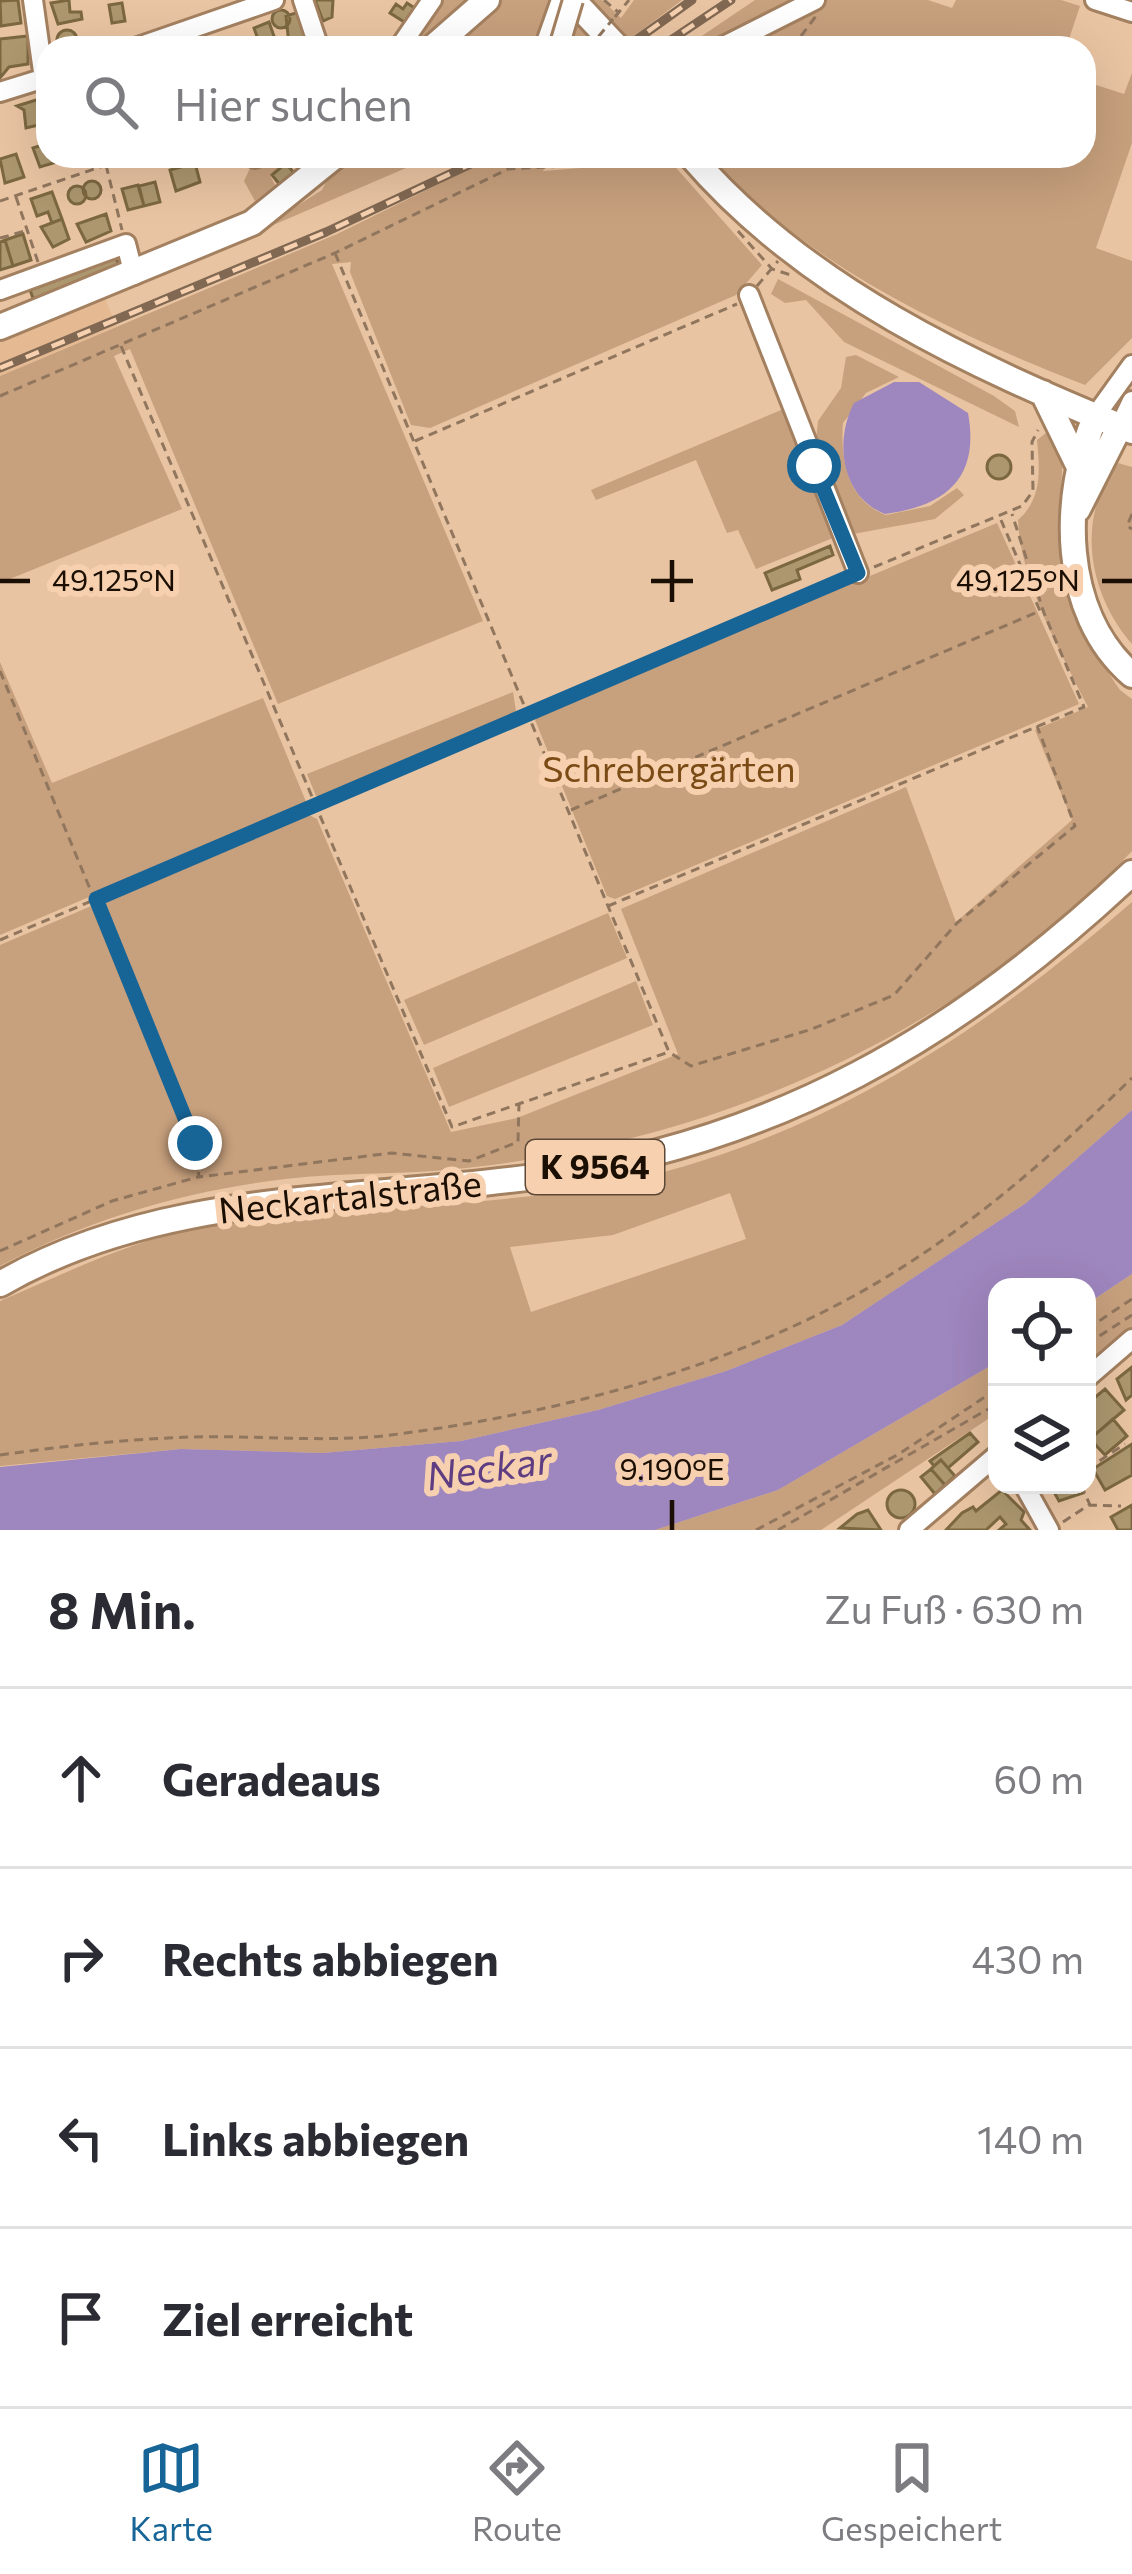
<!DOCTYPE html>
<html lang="de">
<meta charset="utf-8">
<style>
:root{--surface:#fff;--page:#f7f7f7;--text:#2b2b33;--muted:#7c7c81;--line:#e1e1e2;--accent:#176496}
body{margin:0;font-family:Commissioner,sans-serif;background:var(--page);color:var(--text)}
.controls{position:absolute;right:36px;bottom:36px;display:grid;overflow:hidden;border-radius:24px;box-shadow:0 12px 48px #0002}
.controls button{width:108px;height:108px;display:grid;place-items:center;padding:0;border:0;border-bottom:3px solid var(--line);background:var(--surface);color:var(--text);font:60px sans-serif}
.stop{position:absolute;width:36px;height:36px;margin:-27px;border:9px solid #176496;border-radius:50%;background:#fff}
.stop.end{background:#176496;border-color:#fff;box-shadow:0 3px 12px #0008}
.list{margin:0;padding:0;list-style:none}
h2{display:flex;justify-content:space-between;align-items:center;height:156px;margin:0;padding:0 48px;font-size:51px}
h2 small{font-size:39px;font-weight:400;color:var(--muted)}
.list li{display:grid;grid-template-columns:78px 1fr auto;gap:36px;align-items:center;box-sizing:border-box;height:180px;padding:0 48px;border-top:3px solid var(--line)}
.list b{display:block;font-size:45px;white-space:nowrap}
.list em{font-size:39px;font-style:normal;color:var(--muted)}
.icon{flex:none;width:66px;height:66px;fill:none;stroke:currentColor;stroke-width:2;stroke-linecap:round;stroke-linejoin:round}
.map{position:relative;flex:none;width:1132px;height:1530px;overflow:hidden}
.search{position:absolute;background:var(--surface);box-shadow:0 12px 48px #0002;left:36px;right:36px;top:36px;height:132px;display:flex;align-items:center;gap:30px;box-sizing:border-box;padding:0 42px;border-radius:36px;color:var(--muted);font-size:45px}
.sheet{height:876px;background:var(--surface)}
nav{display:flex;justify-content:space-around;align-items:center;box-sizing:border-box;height:168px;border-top:3px solid var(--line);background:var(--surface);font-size:33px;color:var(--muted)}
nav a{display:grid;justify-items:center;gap:6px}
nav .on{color:var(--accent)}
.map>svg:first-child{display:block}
.built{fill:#e5ba93}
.green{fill:#c7a07d;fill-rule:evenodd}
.water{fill:#9e86be}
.building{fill:#ac976e;stroke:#7c6840;stroke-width:3}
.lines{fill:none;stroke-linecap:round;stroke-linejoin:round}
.minor-casing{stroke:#a38060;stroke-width:24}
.major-casing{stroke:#a38060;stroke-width:30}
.path{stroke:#91765e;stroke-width:3;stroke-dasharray:9 6;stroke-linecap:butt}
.minor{stroke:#fff;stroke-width:18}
.major{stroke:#fff;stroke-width:24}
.rail-casing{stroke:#816852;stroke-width:9}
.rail{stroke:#f7d1af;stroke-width:4.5;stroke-dasharray:14;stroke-linecap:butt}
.minor-bridge-casing{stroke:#a38060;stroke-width:24;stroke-linecap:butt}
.path-bridge{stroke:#91765e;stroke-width:3;stroke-dasharray:9 6;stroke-linecap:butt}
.minor-bridge{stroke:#fff;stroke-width:18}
.route{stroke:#176496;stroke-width:15}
.ticks{fill:none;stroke:#1b0e03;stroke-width:4.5}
.labels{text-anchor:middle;stroke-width:12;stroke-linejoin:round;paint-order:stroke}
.shield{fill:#f7d1af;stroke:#5d4837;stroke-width:3}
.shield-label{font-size:33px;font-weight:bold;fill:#1b0e03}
.park-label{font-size:36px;fill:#7b4b16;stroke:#f7d1af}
.street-label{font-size:36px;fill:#1b0e03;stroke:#f7d1af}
.water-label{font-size:39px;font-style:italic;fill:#5e3d83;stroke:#f7d1af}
.ticks-label{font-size:30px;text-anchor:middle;fill:#1b0e03;stroke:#f7d1af;stroke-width:12;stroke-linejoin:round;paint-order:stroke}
</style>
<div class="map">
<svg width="1132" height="1530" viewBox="0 0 1132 1530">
<rect width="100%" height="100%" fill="#e9c4a2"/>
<!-- built -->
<path class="built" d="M105 299 117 326 0 376V342Z"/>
<!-- green -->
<path class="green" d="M441 0H602L621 18 634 0H682L618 48H413Z
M755 0H928L952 8 956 0H1061L1080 6 1066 48H684Z
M1132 73V143L1096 248 1132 261V338L1085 385C951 333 806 265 708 156H1084V81L1124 94Z
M265 156H293L270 175 275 185 255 201 244 181 252 164Z
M339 156H434L0 342V334L251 235 322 190Z
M496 156H551L543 171 670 161 762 265 736 295 430 428 411 425 350 272 351 262 332 264 483 621 278 704 130 349 114 356 182 509 0 583V376L337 234Z
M778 279 994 396 1015 411 1019 427 844 342 806 300 785 303 771 294Z
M856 355 899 377 866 393 843 423C840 460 848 501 886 515L930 506 957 488 964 495 935 519 853 534 816 441 818 421 841 388 846 357Z
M786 408 838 536 756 569 738 530 727 533 696 460 596 500 591 490Z
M1046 433 1063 452C1057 569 1054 590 1120 690L1132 699V851C960 1034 714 1142 466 1168 406 1175 345 1172 285 1179 184 1191 89 1219 0 1266V945L307 814 317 819 451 1132 517 1118 678 1054 621 909 906 787 956 922 1072 820 1035 730 1088 707C1061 653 1020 580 1018 520 1042 499 1040 471 1037 440Z
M1118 463 1132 467V644C1088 594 1075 517 1118 463Z
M997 523 1079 704 615 899 607 896 535 720 539 714Z
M0 662 52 783 263 698 307 804 0 935Z
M513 692 517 718 323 798 316 796 307 774Z
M1132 902V1110L1026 1203 842 1325 726 1371 598 1410 461 1441 323 1453 181 1449 0 1466V1301C64 1274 135 1238 205 1227 361 1201 529 1212 682 1167 854 1117 999 1018 1132 902ZM730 1193 746 1239 531 1312 510 1247 613 1235Z
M608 913 627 958 424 1045 404 1000Z
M636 981 653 1025 449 1107 433 1068Z
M1132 1274V1335L1087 1371V1304Z
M997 1362V1413L821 1530H655L778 1490Z"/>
<!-- water -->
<path class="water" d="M894 382H919L968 413C980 478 946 506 885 514 841 497 834 441 854 403Z
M1132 1110V1274L1087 1304V1287H997V1362L778 1490 655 1530H0V1467L181 1449 323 1453 461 1441 598 1410 726 1371 842 1325 1026 1203Z"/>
<!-- building -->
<path class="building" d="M18 0 21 23 1 26 0 1Z
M69 0 70 12H81L82 19 58 24 51 3Z
M315 0H333L332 17 323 21Z
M122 3 125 21 112 23 109 5Z
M407 3 419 11 409 25 390 13 396 4 403 9Z
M272 19a9 9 0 1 1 18 0a9 9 0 1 1-18 0Z
M302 11 311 38 289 45 286 16Z
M269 22 276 42 261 48 254 28Z
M57 40a10 10 0 1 1 20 0a10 10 0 1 1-20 0Z
M28 36V64L9 67 0 78V39Z
M36 100 44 101 47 123 26 128 24 110 17 106Z
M48 143V156L60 161 40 167 33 148Z
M16 154 24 177 5 183 0 159Z
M195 163 200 182 176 191 170 170Z
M286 163 294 173 280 185 272 175Z
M83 190a9 9 0 1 1 18 0a9 9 0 1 1-18 0Z
M155 182 160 202 144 206 139 186Z
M138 185 144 206 128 210 122 189Z
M68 195a9 9 0 1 1 18 0a9 9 0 1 1-18 0Z
M52 192 62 219 52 223 48 212 37 216 31 199Z
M106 214 111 231 86 242 77 224Z
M62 219 69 239 53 247 41 227Z
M23 234 31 260 13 266 5 240Z
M5 240 13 266 0 270V242Z
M116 258 120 268 34 301 30 290Z
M987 467a12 12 0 1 1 24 0a12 12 0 1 1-24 0Z
M830 546 833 555 797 570 800 579 772 590 765 573Z
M1132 1367V1395L1126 1400 1117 1379Z
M1105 1389 1124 1410 1090 1439 1087 1404Z
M1113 1419 1127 1436 1105 1455 1090 1439Z
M970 1433 978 1442 948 1468 941 1460 934 1466 930 1461Z
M1132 1444V1475L1105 1490 1093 1469Z
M941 1460 955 1476 945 1485 931 1469Z
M931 1469 945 1485 935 1494 921 1477Z
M1050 1485H1078L1083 1493 1059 1501Z
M1002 1490 1024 1512 1021 1520 1030 1530H999L1006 1524 1000 1517 986 1530H946L962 1513 973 1507 976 1511Z
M887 1504a14 14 0 1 1 28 0a14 14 0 1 1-28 0Z
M1132 1505V1530H1118L1111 1517Z
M868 1510 881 1530 840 1528 857 1514Z"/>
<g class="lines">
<defs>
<path id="minor" d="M33 0 44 79
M303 0 319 48
M1095 0 1132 12
M135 48 274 0
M399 48 432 0
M544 48 561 0
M720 48 815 0
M0 92 48 77
M255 158 258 156
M0 290 126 244 134 275
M749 295 858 573
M1096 415 1132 365
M1120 426 1132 401
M1087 1378 1132 1339
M1024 1485 1049 1530
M909 1530 997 1455"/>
<path id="major" d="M573 0 618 48
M432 48 487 0
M691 156C805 289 972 366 1132 431
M0 327 252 223 335 156
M1043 393 1077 463
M1096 415C1061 496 1060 613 1132 675
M1078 509 1120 426
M0 1284C163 1190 352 1202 533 1177 774 1144 957 1038 1132 873"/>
</defs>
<!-- minor casing -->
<use href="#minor" class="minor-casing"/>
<!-- major casing -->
<use href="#major" class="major-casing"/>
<!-- path -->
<path class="path" d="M604 0 618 12
M615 17 629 0
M576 46 580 41 592 47
M792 48 816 16
M106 165 122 230
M16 197 38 262
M0 201 106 165
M738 231 772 269 794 276
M0 238 25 231
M335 253 669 1052 691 1066 812 1029 894 995 957 923 1075 826 1037 726
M757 286 778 261
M121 346 452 1127 669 1052
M0 396 335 253 508 169 627 163 651 156
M415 441 737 304
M1132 514 1127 526 1132 529
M874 567 1022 506 1033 491 1032 442 1038 430
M0 671 195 1143 199 1177 391 1153 469 1161 518 1142 519 1103
M571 810 1040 611 1001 520
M608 906 1084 707 1044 613 1012 514
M0 940 843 580
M0 1251 112 1201 198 1177
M1087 1329 1132 1299
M1087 1344 1132 1315
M0 1455C63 1446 127 1439 191 1437 257 1435 325 1443 391 1435 571 1412 763 1360 915 1259 994 1207 1064 1144 1132 1078
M1087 1469 1125 1444
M1081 1485 1090 1505
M1063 1522 1089 1505 1121 1506
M756 1530 899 1454 997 1389
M778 1530 997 1404"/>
<!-- minor -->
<use href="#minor" class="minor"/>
<!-- major -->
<use href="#major" class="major"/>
<defs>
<path id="rail" d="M625 48 692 0
M659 48 731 0
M0 368 326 232 488 156"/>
</defs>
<!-- rail casing -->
<use href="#rail" class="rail-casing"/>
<!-- rail -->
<use href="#rail" class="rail"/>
<defs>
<path id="minor-bridge" d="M559 47 573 0"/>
</defs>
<!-- minor-bridge casing -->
<use href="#minor-bridge" class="minor-bridge-casing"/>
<!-- path-bridge -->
<path class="path-bridge" d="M589 48 613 19"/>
<!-- minor-bridge -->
<use href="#minor-bridge" class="minor-bridge"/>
</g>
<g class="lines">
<!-- route -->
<path class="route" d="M195 1143 96 899 858 573 814 466"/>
</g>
<!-- ticks -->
<path class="ticks" d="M672 560V602M0 581H30M651 581H693M1102 581H1132M672 1500V1530"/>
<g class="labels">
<!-- shield labels -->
<rect class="shield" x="526" y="1140" width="138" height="54" rx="9"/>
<g class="shield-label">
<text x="595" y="1179">K 9564</text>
</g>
<!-- park labels -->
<g class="park-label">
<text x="669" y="782">Schrebergärten</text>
</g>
<!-- street labels -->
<g class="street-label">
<text transform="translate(350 1197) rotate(-6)" y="13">Neckartalstraße</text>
</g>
<!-- water labels -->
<g class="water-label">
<text transform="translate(489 1468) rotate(-8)" y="14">Neckar</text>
</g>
</g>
<g class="ticks-label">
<text x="114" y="591">49.125°N</text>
<text x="1018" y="591">49.125°N</text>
<text x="672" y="1480">9.190°E</text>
</g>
</svg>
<div class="controls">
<button><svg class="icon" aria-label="locate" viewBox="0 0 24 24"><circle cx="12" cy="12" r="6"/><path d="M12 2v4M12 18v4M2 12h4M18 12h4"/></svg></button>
<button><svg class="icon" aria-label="layers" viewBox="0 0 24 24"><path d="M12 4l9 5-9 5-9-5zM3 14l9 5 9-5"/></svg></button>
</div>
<div class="stop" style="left:814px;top:466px"></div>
<div class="stop end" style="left:195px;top:1143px"></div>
<div class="search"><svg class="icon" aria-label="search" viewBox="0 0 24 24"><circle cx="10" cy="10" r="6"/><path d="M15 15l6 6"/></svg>Hier suchen</div>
</div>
<section class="sheet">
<h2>8 Min.<small>Zu Fuß · 630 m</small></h2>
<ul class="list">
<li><svg class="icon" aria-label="ahead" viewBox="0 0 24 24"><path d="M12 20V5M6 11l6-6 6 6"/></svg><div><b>Geradeaus</b></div><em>60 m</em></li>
<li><svg class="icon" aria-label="right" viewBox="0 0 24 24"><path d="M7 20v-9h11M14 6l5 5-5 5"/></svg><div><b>Rechts abbiegen</b></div><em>430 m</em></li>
<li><svg class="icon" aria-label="left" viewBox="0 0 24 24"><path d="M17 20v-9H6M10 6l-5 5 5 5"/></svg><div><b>Links abbiegen</b></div><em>140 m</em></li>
<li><svg class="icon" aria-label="arrive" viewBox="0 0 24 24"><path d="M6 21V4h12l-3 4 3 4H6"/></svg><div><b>Ziel erreicht</b></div></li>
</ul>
</section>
<nav>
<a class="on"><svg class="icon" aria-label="map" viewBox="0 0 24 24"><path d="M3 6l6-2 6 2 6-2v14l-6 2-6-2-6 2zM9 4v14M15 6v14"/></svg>Karte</a>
<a><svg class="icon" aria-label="directions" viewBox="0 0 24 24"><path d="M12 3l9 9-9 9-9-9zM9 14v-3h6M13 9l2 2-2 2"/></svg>Route</a>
<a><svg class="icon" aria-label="saved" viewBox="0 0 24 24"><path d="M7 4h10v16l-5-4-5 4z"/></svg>Gespeichert</a>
</nav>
